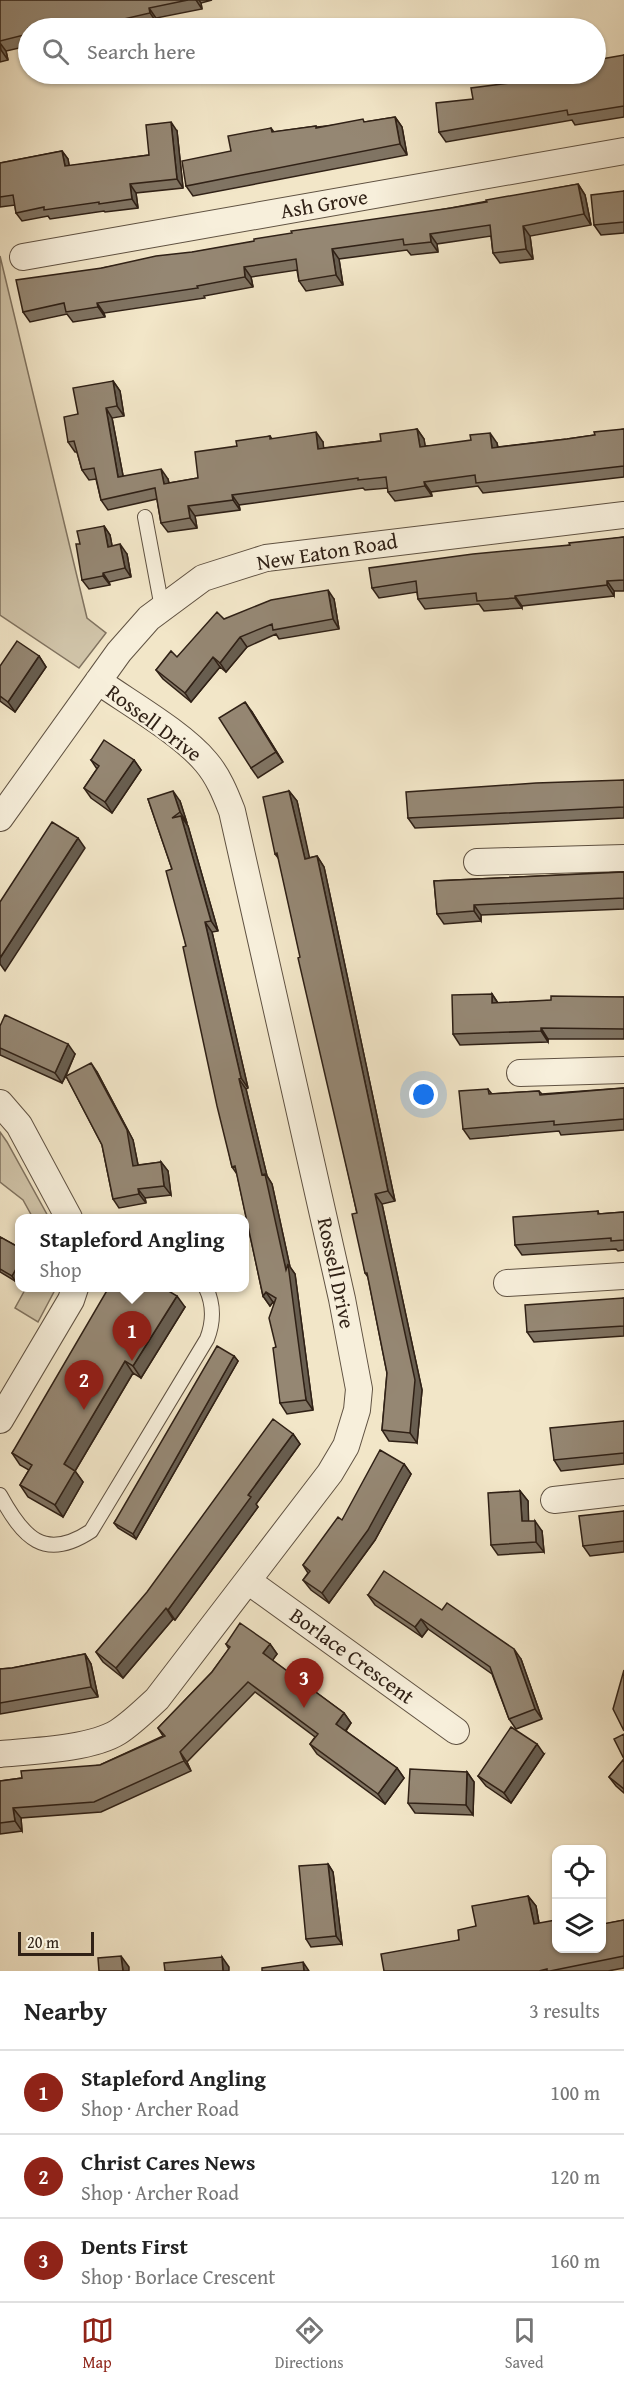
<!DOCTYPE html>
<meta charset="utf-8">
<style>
:root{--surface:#fff;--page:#f2f2f2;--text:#222;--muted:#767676;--line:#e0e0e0;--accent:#8f2418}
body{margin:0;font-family:"Gentium Book Plus",serif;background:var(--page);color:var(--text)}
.controls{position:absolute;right:18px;bottom:18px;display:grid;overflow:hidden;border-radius:12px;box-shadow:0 2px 4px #0004}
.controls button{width:54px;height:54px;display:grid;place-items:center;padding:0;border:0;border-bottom:2px solid var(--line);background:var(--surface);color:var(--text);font:30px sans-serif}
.scale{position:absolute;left:18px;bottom:15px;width:76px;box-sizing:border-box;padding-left:6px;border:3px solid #302116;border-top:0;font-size:16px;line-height:21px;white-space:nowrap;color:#302116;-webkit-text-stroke:4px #f7efdb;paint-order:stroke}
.you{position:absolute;left:424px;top:1095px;width:21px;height:21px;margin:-15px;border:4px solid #fff;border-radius:50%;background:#1a73e8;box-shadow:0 0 0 9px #1a73e833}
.badge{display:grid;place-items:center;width:39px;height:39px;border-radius:50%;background:var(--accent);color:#fff;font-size:20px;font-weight:700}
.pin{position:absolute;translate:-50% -50px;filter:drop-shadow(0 2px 3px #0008)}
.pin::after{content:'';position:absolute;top:32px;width:21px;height:18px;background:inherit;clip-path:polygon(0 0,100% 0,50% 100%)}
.popup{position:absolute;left:15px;top:1214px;width:234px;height:78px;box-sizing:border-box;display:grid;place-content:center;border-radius:12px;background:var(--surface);filter:drop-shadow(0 2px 4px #0005);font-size:20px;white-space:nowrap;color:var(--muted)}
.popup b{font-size:22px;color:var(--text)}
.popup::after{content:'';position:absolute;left:50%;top:100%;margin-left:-12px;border:12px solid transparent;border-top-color:var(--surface)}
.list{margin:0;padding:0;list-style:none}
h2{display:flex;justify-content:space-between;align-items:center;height:78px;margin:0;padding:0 24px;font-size:26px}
h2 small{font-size:20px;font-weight:400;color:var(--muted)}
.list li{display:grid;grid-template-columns:39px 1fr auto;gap:18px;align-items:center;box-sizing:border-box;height:84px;padding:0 24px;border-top:2px solid var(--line)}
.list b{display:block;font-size:22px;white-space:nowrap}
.list p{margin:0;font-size:20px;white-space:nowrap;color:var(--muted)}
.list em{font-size:20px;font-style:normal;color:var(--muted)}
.icon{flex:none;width:33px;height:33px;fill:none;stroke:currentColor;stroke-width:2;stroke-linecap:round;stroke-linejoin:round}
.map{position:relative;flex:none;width:624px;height:1971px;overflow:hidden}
.search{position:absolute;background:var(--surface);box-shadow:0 2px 4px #0004;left:18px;right:18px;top:18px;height:66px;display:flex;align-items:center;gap:15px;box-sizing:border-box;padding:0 21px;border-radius:33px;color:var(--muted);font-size:22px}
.sheet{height:330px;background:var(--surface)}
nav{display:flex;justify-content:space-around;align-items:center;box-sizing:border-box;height:84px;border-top:2px solid var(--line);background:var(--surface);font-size:16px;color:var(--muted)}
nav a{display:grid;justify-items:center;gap:3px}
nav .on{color:var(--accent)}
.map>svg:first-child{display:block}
.green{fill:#d1c5aa;stroke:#807360;stroke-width:1.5}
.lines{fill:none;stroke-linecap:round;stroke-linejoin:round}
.service-casing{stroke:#605242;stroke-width:16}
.minor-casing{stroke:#605242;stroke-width:28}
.service{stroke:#f7efdb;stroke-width:14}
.minor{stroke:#f7efdb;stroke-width:26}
.wall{fill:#807463;stroke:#302116;stroke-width:1.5}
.shaded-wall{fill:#685e50;stroke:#302116;stroke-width:1.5}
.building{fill:#958773;stroke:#302116;stroke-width:1.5}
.labels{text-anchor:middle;stroke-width:4.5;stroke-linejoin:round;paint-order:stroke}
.street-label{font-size:21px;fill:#302116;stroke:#f7efdb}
</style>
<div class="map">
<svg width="624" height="1971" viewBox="0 0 624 1971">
<rect width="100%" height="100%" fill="#f2e6c8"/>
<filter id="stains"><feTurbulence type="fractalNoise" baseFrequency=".00333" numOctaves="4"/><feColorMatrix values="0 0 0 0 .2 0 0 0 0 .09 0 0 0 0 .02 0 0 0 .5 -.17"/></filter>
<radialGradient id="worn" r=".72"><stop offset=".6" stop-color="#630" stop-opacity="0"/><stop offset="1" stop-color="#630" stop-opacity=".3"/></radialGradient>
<!-- green -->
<path class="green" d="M0 256 87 618 106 633 79 668 0 615Z
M0 1132 7 1142 49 1218H33L23 1200 0 1182Z
M26 1288H56L38 1322 15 1308Z"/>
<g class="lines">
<defs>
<path id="service" d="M145 517 162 608
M0 1495C23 1537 44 1562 91 1531L207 1339C214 1321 214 1305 206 1288"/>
<path id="minor" d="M23 257 624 151
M0 818 119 652 149 618 203 578 266 558 624 515
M477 862 624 858
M520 1073 624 1070
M0 1103 19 1125 69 1218
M507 1283 624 1276
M0 1420 71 1300 75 1288
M554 1500 624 1492
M248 1581 456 1731
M0 1754C32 1751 91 1749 118 1732 132 1723 144 1711 157 1699L330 1473 346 1446 357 1410 359 1389 342 1299 232 811C225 793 218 776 206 762 182 733 129 703 98 681"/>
</defs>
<!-- service casing -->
<use href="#service" class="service-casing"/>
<!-- minor casing -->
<use href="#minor" class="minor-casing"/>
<!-- service -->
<use href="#service" class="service"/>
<!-- minor -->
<use href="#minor" class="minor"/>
</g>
<!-- wall -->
<path class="wall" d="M0 0H212L201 3 202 9 156 18 157 23 134 28H28V46L6 51 8 60 0 62Z
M624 55V117L575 125 572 120 446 142 439 132 473 99 596 74Z
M395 117 402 127 407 155 193 196 186 186 231 151 271 128 274 132 316 126 317 127 365 122Z
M177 131 183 188 136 193 138 208 105 212 104 211 50 219 48 216 22 221 16 213 15 205 0 207V163L62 151 68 159 69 166 149 155Z
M578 184 585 195 591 225 530 236 533 259 500 263 493 253 491 236 437 244 438 252 411 255 407 250 339 259 343 285 306 291 299 281 297 270 251 277 253 287 204 296 205 298 104 313 105 317 73 322 67 314 30 322 23 312 102 268 451 208Z
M624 191V233L601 235 594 225Z
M113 381 120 391 124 416 112 418 123 476 168 479 169 483 198 478 237 446 270 436 272 439 323 442V448L381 441 417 429 424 439 425 446 497 443 498 447 567 439 595 435 624 429V477L483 493 478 486 431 492 432 496 395 501 388 492V488L365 490 363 488 239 505 240 510 195 516 197 528 168 532 161 523 157 499 108 510 101 500 96 479 89 480 82 470 77 452H75L68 442 78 414Z
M104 526 110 535 112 546 127 554 131 577 109 582 110 585 89 589 82 580 80 544Z
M624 537V591H614V596L522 606V608L484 611 479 604 425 609 418 599 417 592 379 598 372 588 570 545Z
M334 599 339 629 279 639 276 634 247 647 226 672 220 667 191 702 163 679 156 670 177 657 224 619Z
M39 656 46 667 15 712 0 701V666Z
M252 712 283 762 258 778 251 768Z
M91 760H134L141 770 112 813 91 798 84 788 97 769Z
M624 780V818L415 828 408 818Z
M289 791 297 801 309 858 317 856 324 867 395 1201 382 1204 422 1390 417 1443 389 1441 382 1430 387 1373 368 1277 365 1273 357 1213 279 859 275 854Z
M148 799 180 801 187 823H186L188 826 218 931 212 932 248 1088 246 1089 267 1176 272 1184 290 1267 295 1274 313 1410 287 1414 280 1403 274 1303 273 1302 270 1306 263 1296 237 1174 232 1167 186 946 172 869Z
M624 872V909L481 915V921L444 924 437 914 434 881Z
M492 994 498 1003 624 997V1039H548V1042L460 1045 453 1034Z
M0 1026 75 1054 66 1076 97 1072 133 1140 138 1165 161 1162 168 1171 171 1195 145 1198 146 1203 119 1208 113 1199 102 1145 66 1076 62 1083 0 1055Z
M624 1088V1130L561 1135 559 1131 470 1139 463 1129 488 1089 492 1094 539 1091 542 1094Z
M598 1211 599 1214 624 1212V1250L618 1251 616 1249 522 1255 515 1245Z
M0 1237 20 1248V1274L15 1281 0 1272Z
M129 1295H135L185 1307 141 1378 133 1373 75 1471 83 1482 63 1517 28 1497 20 1485 29 1470 20 1465 12 1453Z
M624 1298V1336L534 1342 527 1332Z
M234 1356 238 1361 136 1539 118 1528 114 1523Z
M624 1421V1464L561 1471 554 1460Z
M293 1434 300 1444 256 1504 258 1507 175 1620 173 1619 123 1678 103 1662 96 1652Z
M404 1464 411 1474 375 1540 329 1603 311 1590 303 1580 308 1573 303 1565 342 1520Z
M520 1491 528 1501V1521L542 1531 544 1552 498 1555 491 1545Z
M624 1511V1552L590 1556 583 1546Z
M368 1595 442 1610 521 1659 542 1719 516 1729 509 1719 492 1674 428 1629 422 1637 375 1605Z
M226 1644H270L277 1654 272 1660 344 1713 351 1723 346 1731 397 1768 404 1778 385 1804 317 1754 310 1744 315 1737 255 1692 187 1762 191 1771 101 1812 21 1818 22 1831 0 1834V1781L22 1778 100 1765 163 1736 158 1728 212 1672 229 1649Z
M85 1654 91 1664 98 1697 0 1714V1669L12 1668Z
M544 1754 511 1803 486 1786 478 1776Z
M624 1759V1793L616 1786 609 1777Z
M467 1772 474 1782 473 1815 415 1813 408 1803Z
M328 1864 333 1872 342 1944 311 1947 306 1939Z
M528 1896 536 1906 539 1923 605 1924 624 1920V1968L608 1971H384L459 1940 476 1926Z"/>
<!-- shaded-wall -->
<path class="shaded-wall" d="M196 0H199L201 3 202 9Z
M149 8 156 18 157 23 150 13Z
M0 43 6 51 8 60 1 50Z
M395 117 402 127 407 155 400 144Z
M171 122 177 131 183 188 177 179Z
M62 151 68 159 71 175 65 166Z
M130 184 136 193 138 208 132 199Z
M578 184 585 195 591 225 584 214Z
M523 226 530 236 533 259 526 249Z
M430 234 437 244 438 252 431 242Z
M332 249 339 259 343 285 336 275Z
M244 267 251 277 253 287 245 277Z
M97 303 104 313 105 317 98 307Z
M113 381 120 391 124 416 117 406Z
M106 408 112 418 125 486 118 477Z
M417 429 424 439 427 457 420 447Z
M316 432 323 442 325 459 318 449Z
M490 433 497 443 499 457 492 448Z
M161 469 168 479 171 494 164 484Z
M424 482 431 492 432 496 425 486Z
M232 495 239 505 240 510 233 500Z
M188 506 195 516 197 528 190 518Z
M104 526 110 535 114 556 108 547Z
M120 544 127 554 131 577 125 568Z
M103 573 109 582 110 585 103 576Z
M607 581 614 591V596L607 585Z
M328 590 334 599 339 629 333 619Z
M515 596 522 606V608L515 598Z
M240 637 247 647 226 672 220 663Z
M39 656 46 667 15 712 8 702Z
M213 657 220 667 191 702 185 693Z
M245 702 252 712 283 762 276 752Z
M134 760 141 770 112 813 105 802Z
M173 791 180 801 187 823 180 812Z
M289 791 297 801 312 869 305 859Z
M181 816 188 826 218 931 211 921Z
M78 838 85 848 5 971 0 964V958Z
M317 856 324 867 395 1201 388 1191Z
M474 905 481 915V921L474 911Z
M205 922 212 932 248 1088 241 1078Z
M492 994 499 1005 492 1003Z
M541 1028 548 1039V1042L541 1031Z
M68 1044 75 1054 62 1083 55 1073Z
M91 1063 97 1072 133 1140 140 1175 133 1166Z
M239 1079 246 1089 267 1176 272 1184 290 1267 295 1274 313 1410 306 1400 286 1270 262 1175Z
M161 1162 168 1171 171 1195 164 1186Z
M138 1189 145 1198 146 1203 139 1194Z
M375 1194 382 1204 422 1390 417 1443 410 1433Z
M20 1262V1274L15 1281 12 1276Z
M266 1292 273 1302 270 1306 263 1296Z
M177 1296 185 1307 141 1378 133 1366Z
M234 1356 238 1361 136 1539 133 1534Z
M125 1361 133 1373 75 1471 83 1482 63 1517 55 1505 64 1464Z
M293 1434 300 1444 256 1504 258 1507 175 1620 168 1610 248 1495Z
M404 1464 411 1474 375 1540 329 1603 322 1593Z
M520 1491 528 1501 529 1531 522 1521Z
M535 1521 542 1531 544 1552 536 1542Z
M166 1608 173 1619 123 1678 116 1668Z
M421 1619 428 1629 422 1637 415 1627Z
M270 1644 277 1654 270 1664 263 1653Z
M514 1649 521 1659 542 1719 535 1709Z
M85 1654 91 1664 98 1697 91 1687Z
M344 1713 351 1723 343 1734 336 1724Z
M537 1744 544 1754 511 1803 504 1793Z
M180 1752 187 1762 191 1771 184 1761Z
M397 1768 404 1778 385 1804 378 1794Z
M467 1772 474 1782 473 1815 466 1805Z
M13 1808 21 1818 22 1831 15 1821Z
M328 1864 333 1872 342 1944 336 1936Z
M528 1896 536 1906 541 1935 534 1924Z
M121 1956 129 1967V1971H123Z
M222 1957 229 1967V1971H223Z
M303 1962 309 1971H304Z"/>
<!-- building -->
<path class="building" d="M0 0H188L149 8 150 13 102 24 103 28H66L65 26 53 28H28V34L0 41Z
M624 55V106L568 115 567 110 439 132 436 103 473 99 471 88 510 83 508 74H596V60Z
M395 117 400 144 186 186 182 161 231 151 228 136 271 128 272 132 316 126V128L363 119 364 122Z
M171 122 177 179 130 184 132 199 99 204V202L44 210V207L16 213 13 195 0 197V163L62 151 65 166 149 155 146 125Z
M578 184 584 214 523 226 526 249 493 253 490 225 430 234 431 242 404 245 403 239 332 249 336 275 299 281 296 259 244 267 245 277 197 286 198 288 97 303 98 307 66 312 64 303 23 312 16 280 102 268 156 256 192 252 254 241V239L292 233 291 231 451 208 487 202 486 200Z
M624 191V222L594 225 591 195Z
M113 381 117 406 106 408 118 477 161 469 164 484 198 478 195 452 237 446 236 441 270 436V439L316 432 318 449 381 441 380 434 417 429 420 447 471 440 470 435 490 433 492 448 567 439 595 435 594 432 624 429V466L476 483 475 475 424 482 425 486 388 492 386 477 358 480V478L232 495 233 500 188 506 190 518 161 523 155 488 101 500 94 468 82 470 74 441 68 442 64 417 78 414 73 388Z
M104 526 108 547 120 544 125 568 103 573V576L82 580 76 544H80L77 531Z
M624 537V580L607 581V585L515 596V598L477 601 476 593 418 599 416 581 372 588 369 568 473 554 570 545 569 543Z
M328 590 333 619 273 630 272 624 240 637 220 663 213 657 185 693 156 670 171 651 177 657 217 612 224 619 271 600Z
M17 641 39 656 8 702 0 696V666Z
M245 702 276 752 251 768 219 718Z
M104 740 134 760 105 802 84 788 99 766 91 760Z
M624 780V807L408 818 406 792 536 783Z
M173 791 180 812 172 818 181 816 211 921 205 922 241 1078 239 1079 262 1175 265 1174 286 1270 288 1264 306 1400 280 1403 273 1348 276 1347 269 1318 276 1298 266 1292 263 1296 235 1166 232 1167 217 1106 183 947 186 946 166 871 172 869 148 799Z
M289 791 305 859 317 856 388 1191 375 1194 415 1380 410 1433 382 1430 387 1373 367 1273H365L352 1214 357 1213 298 958 300 957 277 853 275 854 263 797Z
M52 822 78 838 0 958V902Z
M624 872V898L474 905V911L437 914 434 881Z
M492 994V1003L551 1000V996L624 997V1029L541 1028V1031L453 1034 452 995Z
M5 1015 68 1044 55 1073 0 1048V1026Z
M91 1063 127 1130 133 1166 161 1162 164 1186 138 1189 139 1194 113 1199 102 1145 66 1076Z
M624 1088V1119L554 1125V1121L463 1129 459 1091 488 1089 489 1094 539 1091 540 1095Z
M598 1211V1214L624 1212V1240L611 1241V1238L515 1245 513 1217Z
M0 1237 20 1248V1262L12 1276 0 1269Z
M109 1287H117L129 1295 131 1293 135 1295 139 1287H162L177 1296 133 1366 125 1361 64 1464 75 1471 55 1505 20 1485 32 1465 12 1453Z
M624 1298V1326L527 1332 525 1305Z
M217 1346 234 1356 133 1534 114 1523Z
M273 1419 293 1434 248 1495 251 1497 168 1610 166 1608 116 1668 96 1652 147 1592Z
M624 1421V1453L554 1460 550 1428Z
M380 1450 404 1464 368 1530 322 1593 303 1580 310 1571 303 1565 338 1517 342 1520Z
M520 1491 522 1521H535L536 1542 491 1545 488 1493Z
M624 1511V1541L583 1546 579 1516Z
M384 1571 442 1610 447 1603 514 1649 535 1709 509 1719 490 1667 421 1619 415 1627 368 1595Z
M240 1623 270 1644 263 1653 344 1713 336 1724 397 1768 378 1794 310 1744 318 1734 248 1682 180 1752 184 1761 94 1802 13 1808 15 1821 0 1823V1781L22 1778 21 1771 100 1765 165 1736 158 1728 212 1672 230 1647 226 1644Z
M85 1654 91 1687 0 1703V1669L12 1668Z
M624 1670V1731L613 1709Z
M511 1727 537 1744 504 1793 478 1776Z
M624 1734V1759L614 1739Z
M624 1759V1789L609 1777Z
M410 1769 467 1772 466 1805 408 1803Z
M328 1864 336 1936 306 1939 299 1866Z
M528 1896 534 1924 556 1920V1948H602V1920L603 1924 624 1920V1956L550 1971H547V1969L539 1971H384L381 1954 459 1940 458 1930 476 1926 472 1906Z
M121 1956 123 1971H99L98 1958Z
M222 1957 223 1971H165L164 1963Z
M303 1962 304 1971H262V1968Z"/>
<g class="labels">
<!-- street labels -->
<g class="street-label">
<text transform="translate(324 204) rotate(-10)" y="7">Ash Grove</text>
<text transform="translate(327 552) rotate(-9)" y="7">New Eaton Road</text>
<text transform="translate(154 723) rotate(37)" y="7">Rossell Drive</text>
<text transform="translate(336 1273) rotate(78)" y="7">Rossell Drive</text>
<text transform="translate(352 1656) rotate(36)" y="7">Borlace Crescent</text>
</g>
</g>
<rect width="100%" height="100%" filter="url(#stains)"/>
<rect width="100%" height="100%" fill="url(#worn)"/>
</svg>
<div class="controls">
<button><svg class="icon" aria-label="locate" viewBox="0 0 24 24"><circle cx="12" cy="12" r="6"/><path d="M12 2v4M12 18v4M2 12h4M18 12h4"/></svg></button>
<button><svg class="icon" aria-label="layers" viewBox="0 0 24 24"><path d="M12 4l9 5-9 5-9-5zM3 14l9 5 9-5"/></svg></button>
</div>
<div class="scale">20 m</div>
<div class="you"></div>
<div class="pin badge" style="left:132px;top:1361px">1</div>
<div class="popup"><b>Stapleford Angling</b>Shop</div>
<div class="pin badge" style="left:84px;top:1410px">2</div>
<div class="pin badge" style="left:304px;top:1708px">3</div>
<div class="search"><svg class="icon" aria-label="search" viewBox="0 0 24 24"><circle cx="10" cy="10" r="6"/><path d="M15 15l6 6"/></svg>Search here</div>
</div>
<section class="sheet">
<h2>Nearby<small>3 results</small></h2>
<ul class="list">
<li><span class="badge">1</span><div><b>Stapleford Angling</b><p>Shop · Archer Road</p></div><em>100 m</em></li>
<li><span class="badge">2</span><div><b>Christ Cares News</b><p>Shop · Archer Road</p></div><em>120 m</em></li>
<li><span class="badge">3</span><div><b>Dents First</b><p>Shop · Borlace Crescent</p></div><em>160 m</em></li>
</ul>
</section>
<nav>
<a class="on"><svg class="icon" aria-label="map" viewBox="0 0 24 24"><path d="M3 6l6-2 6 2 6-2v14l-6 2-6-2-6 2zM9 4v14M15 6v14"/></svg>Map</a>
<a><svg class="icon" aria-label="directions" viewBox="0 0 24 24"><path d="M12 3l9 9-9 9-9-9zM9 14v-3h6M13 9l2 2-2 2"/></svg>Directions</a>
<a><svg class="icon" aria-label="saved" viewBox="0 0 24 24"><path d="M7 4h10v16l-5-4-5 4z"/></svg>Saved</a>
</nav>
